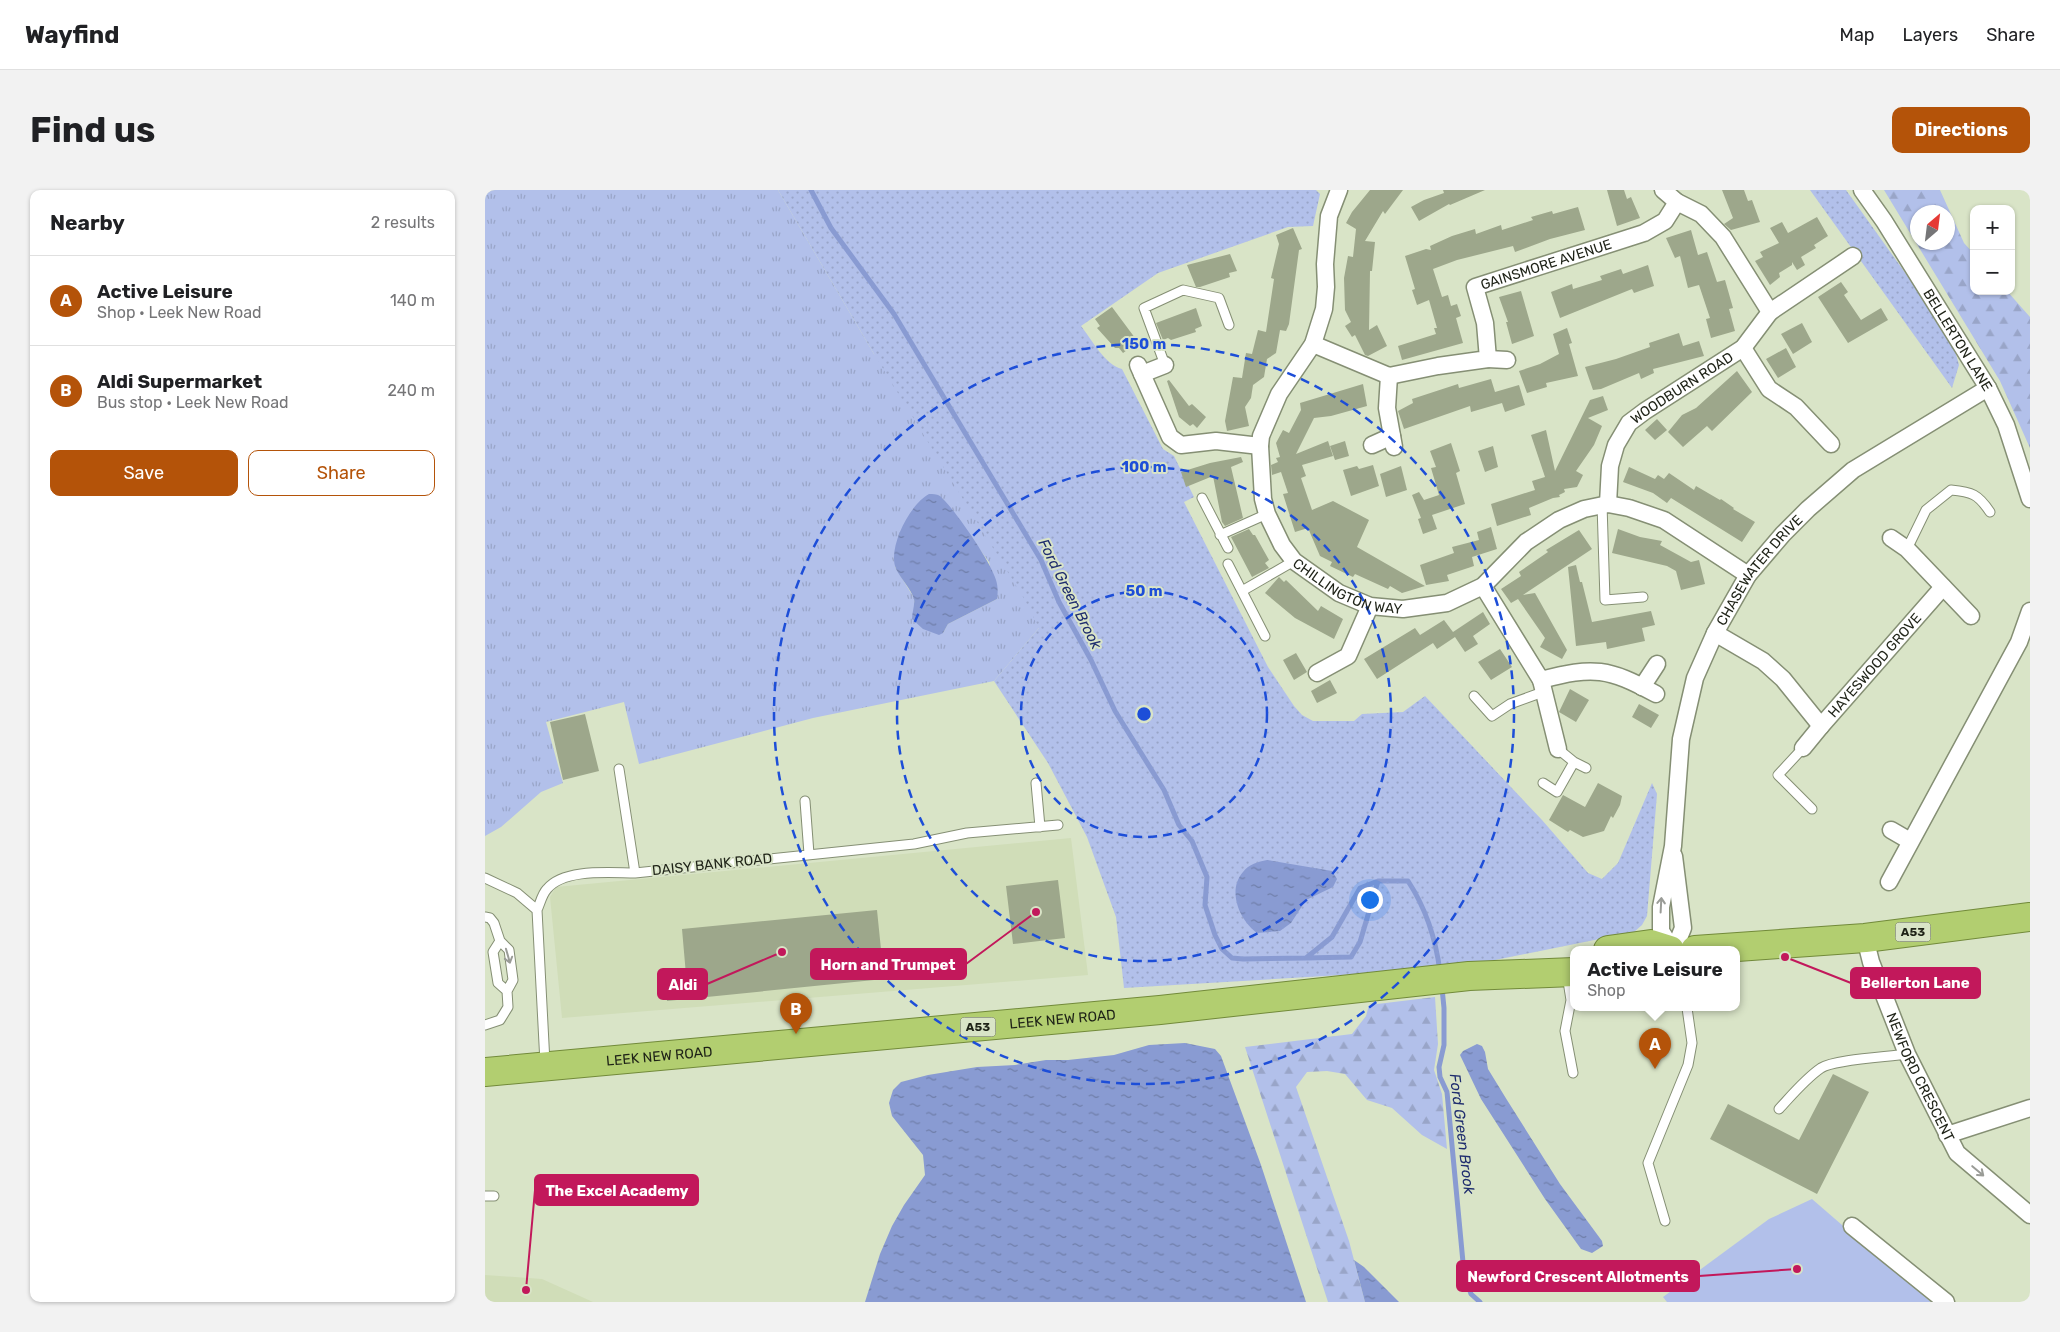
<!DOCTYPE html>
<meta charset="utf-8">
<style>
:root{--surface:#fff;--page:#f2f2f2;--text:#202124;--muted:#757577;--line:#e0e0e0;--accent:#b45309}
body{margin:0;font-family:Rubik,sans-serif;background:var(--page);color:var(--text)}
.controls{position:absolute;right:15px;top:15px;display:grid;overflow:hidden;border-radius:10px;box-shadow:0 1px 4px #0004}
.controls button{width:45px;height:45px;display:grid;place-items:center;padding:0;border:0;border-bottom:1px solid var(--line);background:var(--surface);color:var(--text);font:25px sans-serif}
.compass{position:absolute;left:1425px;top:15px;width:45px;height:45px;border-radius:50%;background:var(--surface);box-shadow:0 1px 4px #0004;rotate:28deg}
.you{position:absolute;left:884px;top:709px;width:18px;height:18px;margin:-12px;border:4px solid #fff;border-radius:50%;background:#1a73e8;box-shadow:0 0 0 8px #1a73e833}
.badge{display:grid;place-items:center;width:32px;height:32px;border-radius:50%;background:var(--accent);color:#fff;font-size:16px;font-weight:700}
.pin{position:absolute;translate:-50% -41px;filter:drop-shadow(0 1px 2px #0008)}
.pin::after{content:'';position:absolute;top:26px;width:18px;height:15px;background:inherit;clip-path:polygon(0 0,100% 0,50% 100%)}
.popup{position:absolute;left:1085px;top:756px;width:170px;height:65px;box-sizing:border-box;display:grid;place-content:center;border-radius:10px;background:var(--surface);filter:drop-shadow(0 1px 4px #0005);font-size:16px;white-space:nowrap;color:var(--muted)}
.popup b{font-size:19px;color:var(--text)}
.popup::after{content:'';position:absolute;left:50%;top:100%;margin-left:-10px;border:10px solid transparent;border-top-color:var(--surface)}
.list{margin:0;padding:0;list-style:none}
h2{display:flex;justify-content:space-between;align-items:center;height:65px;margin:0;padding:0 20px;font-size:21px}
h2 small{font-size:16px;font-weight:400;color:var(--muted)}
.list li{display:grid;grid-template-columns:32px 1fr auto;gap:15px;align-items:center;box-sizing:border-box;height:90px;padding:0 20px;border-top:1px solid var(--line)}
.list b{display:block;font-size:19px;white-space:nowrap}
.list p{margin:0;font-size:16px;white-space:nowrap;color:var(--muted)}
.list em{font-size:16px;font-style:normal;color:var(--muted)}
.actions{display:flex;gap:10px;padding:15px 20px}
.actions a{flex:1;padding:11px 0;border:1px solid var(--accent);border-radius:10px;text-align:center;font-size:18px;color:var(--accent)}
.actions .main{background:var(--accent);color:#fff}
.map{position:relative;flex:none;width:1545px;height:1112px;overflow:hidden;border-radius:10px}
header{display:flex;align-items:center;gap:30px;box-sizing:border-box;height:70px;padding:0 25px;background:var(--surface);border-bottom:1px solid var(--line)}
header strong{font-size:24px}
nav{display:flex;gap:28px;margin-inline-start:auto;font-size:18px}
.intro{display:flex;align-items:center;justify-content:space-between;box-sizing:border-box;height:120px;padding:0 30px}
h1{margin:0;font-size:35px}
.button{padding:12px 22px;border-radius:10px;background:var(--accent);color:#fff;font-size:18px;font-weight:700}
main{display:flex;gap:30px;padding:0 30px}
aside{flex:1;background:var(--surface);border-radius:10px;box-shadow:0 1px 4px #0004}
.map>svg:first-child{display:block}
.built{fill:#d0ddb8}
.grass{fill:url(#grass-tufts);fill-rule:evenodd}
.forest{fill:url(#forest-firs);fill-rule:evenodd}
.park{fill:url(#park-dots)}
.garden{fill:#b2c0ea}
.water{fill:url(#water-ripples)}
.lines{fill:none;stroke-linecap:round;stroke-linejoin:round}
.stream{stroke:#899bd2;stroke-width:5}
.building{fill:#9da78b}
.service-casing{stroke:#858f74;stroke-width:11}
.minor-casing{stroke:#858f74;stroke-width:19}
.trunk-casing{stroke:#728a3a;stroke-width:30}
.service{stroke:#fff;stroke-width:9}
.minor{stroke:#fff;stroke-width:16}
.trunk{stroke:#b2ce70;stroke-width:28}
.oneway{stroke:#9a9c97}
.ring{fill:none;stroke:#1d4ed8;stroke-width:2.5;stroke-dasharray:9 6}
.labels{text-anchor:middle;stroke-width:4;stroke-linejoin:round;paint-order:stroke}
.shield{fill:#d9e4c7;stroke:#565c4c;stroke-width:1}
.shield-label{font-size:12px;font-weight:bold;fill:#1e2217}
.street-label{font-size:14px;fill:#1e2217;stroke:#d9e4c7}
.water-label{font-size:15px;font-style:italic;fill:#1f2d6e;stroke:#d9e4c7}
.centre{fill:#1d4ed8;stroke:#d9e4c7;stroke-width:2.5}
.ring-label{font-size:15px;text-anchor:middle;font-weight:bold;fill:#1d4ed8;stroke:#d9e4c7;stroke-width:4;stroke-linejoin:round;paint-order:stroke}
.leader{fill:none;stroke:#c2185b;stroke-width:2}
.callout-dot{fill:#c2185b;stroke:#d9e4c7;stroke-width:2}
.callout{fill:#c2185b;stroke:#c2185b;stroke-width:2}
.callout-label{font-size:15px;text-anchor:middle;font-weight:bold;fill:#fff}
</style>
<header>
<strong>Wayfind</strong>
<nav><a>Map</a><a>Layers</a><a>Share</a></nav>
</header>
<div class="intro"><h1>Find us</h1><a class="button">Directions</a></div>
<main>
<aside>
<h2>Nearby<small>2 results</small></h2>
<ul class="list">
<li><span class="badge">A</span><div><b>Active Leisure</b><p>Shop · Leek New Road</p></div><em>140 m</em></li>
<li><span class="badge">B</span><div><b>Aldi Supermarket</b><p>Bus stop · Leek New Road</p></div><em>240 m</em></li>
</ul>
<div class="actions"><a class="main">Save</a><a>Share</a></div>
</aside>
<div class="map">
<svg width="1545" height="1112" viewBox="0 0 1545 1112">
<defs>
<pattern id="grass-tufts" width="24" height="20" patternUnits="userSpaceOnUse" patternTransform="scale(1.25)"><rect width="24" height="20" fill="#b2c0ea"/><path d="M3 7l-1-3M5 7V3M7 7l1-3M15 17l-1-3M17 17v-4M19 17l1-3" fill="none" stroke="#99a5c8"/></pattern>
<pattern id="forest-firs" width="22" height="20" patternUnits="userSpaceOnUse" patternTransform="scale(1.25)"><rect width="22" height="20" fill="#b2c0ea"/><path d="M5 1l3.5 6h-7zM16 11l3.5 6h-7z" fill="#99a5c8"/></pattern>
<pattern id="park-dots" width="8" height="8" patternUnits="userSpaceOnUse" patternTransform="scale(1.25)"><rect width="8" height="8" fill="#b2c0ea"/><path d="M2 2h.1M6 6h.1" fill="none" stroke="#99a5c8" stroke-width="1.8" stroke-linecap="round"/></pattern>
<pattern id="water-ripples" width="26" height="14" patternUnits="userSpaceOnUse" patternTransform="scale(1.25)"><rect width="26" height="14" fill="#899bd2"/><path d="M2 4q2-2 4 0t4 0M15 11q2-2 4 0t4 0" fill="none" stroke="#6f7ea9"/></pattern>
</defs>
<rect width="100%" height="100%" fill="#d9e4c7"/>
<!-- built -->
<path class="built" d="M586 648 603 785 77 828 65 707 71 697Z
M0 1085 57 1089 108 1112H0Z"/>
<!-- grass -->
<path class="grass" d="M0 0H293L389 164 580 281 554 438 509 491 328 528 154 574 139 512 61 532 78 593 56 602 16 637 0 646ZM457 308 504 372 512 409 463 434 458 443 429 413V408L410 377Z"/>
<!-- forest -->
<path class="forest" d="M1399 0H1455L1479 53 1489 64V101H1522L1545 127V258L1515 191ZM1432 22H1462V52H1432Z
M950 807 953 854 949 880 957 904 962 959 937 945 907 918 882 910 860 884 842 881 822 882 811 897 864 1051 880 1112H843L760 857 867 844 881 826 884 815Z"/>
<!-- park -->
<path class="park" d="M293 0H831L835 4 828 36 803 37 673 83 596 136C607 150 620 175 637 179L678 259 689 266 709 307 699 312 783 477 809 516 817 525 828 531H869L877 524 918 522 940 506 1057 630 1103 683 1117 689 1133 673 1167 593 1172 604 1162 726 1157 735 1149 742 995 773 924 781 639 798 631 727 602 647 563 573 509 491 554 438 538 407 389 164Z
M1325 0H1361L1436 105 1469 157 1474 175 1467 198Z"/>
<!-- garden -->
<path class="garden" d="M1327 1009 1446 1112H1182L1178 1107 1284 1029Z"/>
<!-- water -->
<path class="water" d="M444 304C448 304 451 304 455 306 469 318 506 372 511 390 513 396 513 403 512 409L463 434 458 443 454 445 438 439 427 429C427 422 430 415 429 409 426 399 416 389 411 379 402 358 425 314 444 304Z
M782 670 847 681 852 689 848 697 821 710 806 733 795 741 772 743C754 730 742 700 758 682 764 674 773 672 782 670Z
M700 853 730 859 736 866 776 975 821 1112H380L395 1064 407 1036 419 1015 440 985 438 965 407 926 404 913 408 900 416 892 443 885 492 877 530 875 561 870H583L629 865 664 855Z
M992 854 997 856 1000 862 1003 879 1022 910 1075 994 1117 1051 1118 1056 1107 1063 1096 1059 1060 1009 996 909 975 865 978 861Z
M869 1070 879 1077 914 1112H880Z"/>
<g class="lines">
<!-- stream -->
<path class="stream" d="M326 0 346 38 409 124 556 370 574 412 606 470 630 521 679 600 694 635 707 651 722 687 720 715 730 745 737 759 747 768 758 769 821 768 847 747 875 698 893 691H923C940 717 951 750 955 782
M822 768 866 767 875 752 893 691
M957 798 959 818V855L954 877 955 887 962 902 979 1083 986 1104 995 1112"/>
</g>
<!-- building -->
<path class="building" d="M885 0H918L900 24 898 21 880 51 890 52 887 81H885L884 140 892 135 902 156 883 166 880 165 870 145 867 147 860 136 866 132 860 120 859 88 863 66 868 67 871 39 861 33 867 22Z
M958 0H1000L965 15 964 14 934 31 926 17 939 10 959 3Z
M1122 0H1139L1142 9 1146 7 1155 28 1132 36Z
M1237 0H1259L1263 11 1267 10 1275 32 1246 40 1239 34 1248 28Z
M1093 17 1100 40 1065 49 1030 62 1028 56 972 70 948 79 957 107 963 105 966 116 972 114 976 126 971 128 978 153 917 170 913 156 951 144 949 138H952L944 110 932 115 927 100 930 99 920 66 941 59 946 60 945 56 967 46 990 39 991 44 1016 35 1017 40 1048 30 1046 27 1067 21 1068 24Z
M1332 27 1343 46 1329 55 1331 58 1316 67 1320 75 1312 80 1307 72V75L1294 83 1295 87 1285 95 1270 71 1278 67 1275 62 1294 53 1285 38 1297 32 1303 43Z
M808 38 817 59 814 60 804 134 801 141 795 140 791 163 782 169 779 187 768 195 766 208 760 217 764 236 742 241 740 231 748 187 757 188 761 163 767 164 773 140 781 142 789 89 786 88 794 54 791 45Z
M1206 40 1213 65 1222 62 1232 92 1240 90 1248 118 1244 119 1250 141 1226 148 1221 129 1225 128 1214 95 1203 98 1195 66 1190 68 1181 48Z
M745 64 752 81 744 83 745 87 715 97H711L702 75Z
M1163 75 1169 96 1149 103 1147 99 1075 128 1066 102 1087 94 1088 99 1117 90 1115 86 1136 79 1138 84Z
M1356 92 1363 102 1359 105 1376 130 1396 118 1403 130 1363 153 1333 107Z
M1036 101 1049 146 1027 154 1021 132H1023L1014 107Z
M627 117 653 152 638 163 634 158H630L612 138 615 136 610 129Z
M711 118 717 136 710 139 711 142 686 150 683 148 678 150 671 133Z
M1317 133 1327 152 1308 164 1296 144Z
M1082 138 1087 153 1084 154 1093 186 1061 193 1062 197 1042 203 1034 181 1055 174 1074 164 1068 144Z
M1194 143 1198 156 1214 151 1219 166 1168 179 1169 183 1156 189 1154 183 1116 199 1108 200 1100 177 1131 169 1165 157 1164 153Z
M1301 158 1311 177 1293 188 1281 169Z
M1252 181 1267 202 1227 241 1222 236 1198 257 1183 242 1197 225 1211 218Z
M1006 189 1010 202 1034 195 1040 215 1020 222 1017 213 986 222 985 216 919 239 913 221 928 213 927 209 973 194 974 198Z
M684 190 704 216 707 214 721 227 712 238 708 234 705 236 694 227 682 191Z
M878 194 882 216 846 226 829 228 811 264 843 251 848 266 817 275 821 286 816 288 827 320 848 311 884 330 872 357 940 396 917 403 905 396 903 399 870 384 868 387 845 376 847 372 835 366 823 338 810 342 798 304 803 303 796 282 787 285 786 275 793 272 791 268 795 267 791 253 798 240 804 243 816 220 815 213Z
M1118 206 1123 220 1103 228 1117 236 1109 255 1091 281 1098 285 1092 297 1079 299 1080 302 1074 305 1075 307 1068 308 1044 318 1046 325 1012 336 1006 314 1050 300 1047 291 1060 287 1046 245 1061 240 1070 281 1105 210Z
M1172 229 1182 240 1170 250 1160 240Z
M860 251 864 266 850 270 845 256Z
M966 253 975 281 971 283 980 314 947 325 952 339 938 344 933 329 936 328 927 305 934 302 939 310 954 305 946 278 951 277 945 261Z
M1008 256 1013 277 1000 282 993 261Z
M756 267 758 272 746 277 758 328 740 336 737 332 728 286 701 297 696 282 725 273Z
M888 275 894 296 866 306 858 280 872 276 874 279Z
M916 276 922 300 901 307 895 284Z
M1144 277 1170 289 1173 285 1179 289 1184 283 1209 300 1211 296 1235 310 1236 309 1249 318 1248 319 1270 332 1257 352 1186 308 1182 313 1168 303 1138 292Z
M1006 337 1012 359 987 367 989 376 962 385 964 391 941 395 935 375 969 363 967 357 994 350 992 342Z
M764 339 768 345H770L784 370 780 373 784 378 767 387 746 347Z
M1133 339 1155 347 1177 351 1175 355 1206 372 1214 370 1220 394 1196 400 1191 381 1182 376 1127 363Z
M1094 340 1107 359 1038 405 1050 403 1082 460 1077 469 1055 457 1060 448 1033 409 1026 413 1016 399 1036 386 1034 382 1063 362 1061 360Z
M1091 375 1095 392H1097L1107 432 1166 421 1170 435 1157 438 1160 451 1122 459 1121 452 1091 456 1083 377Z
M794 387 799 392 801 390 833 421 836 416 858 429 849 449 810 428 780 403Z
M998 422 1005 434 988 446 993 454 980 462 970 447 952 459 948 453 892 489 879 469 930 438 935 445 959 430 968 442Z
M1015 459 1027 477 1006 490 993 472Z
M811 463 822 482 809 490 798 470Z
M845 490 852 503 832 513 826 501Z
M1085 499 1104 510 1091 532 1074 522Z
M1154 514 1174 525 1166 538 1147 527Z
M100 524 114 581 78 590 65 532Z
M1113 593 1137 606 1135 615 1128 628 1126 626 1119 641 1098 647 1085 640 1083 642 1064 630 1078 605 1100 617Z
M573 690 580 748 528 754 521 696Z
M392 720 399 789 182 811 180 787 201 785 197 739Z
M1348 884 1384 902 1332 1004 1225 949 1243 914 1314 950Z"/>
<g class="lines">
<defs>
<path id="service" d="M680 175 659 118 698 100 734 108 744 135
M717 308 743 358
M1117 314 1120 410 1158 407
M735 345 782 324
M1422 359 1441 320 1466 300C1487 302 1493 304 1505 322
M743 374 780 446
M757 401 809 371
M989 506 1007 526 1025 514 1058 502
M1318 558 1293 585 1327 619
M1073 559 1089 572 1101 578
M134 579 150 683
M551 593 555 637
M1058 593 1072 602 1089 572
M320 611 324 664
M0 688 32 703 52 720
M0 727 5 728 9 733 15 751 24 760 28 790 22 801 23 817 15 830 0 835
M15 751 8 762 13 793 22 801
M1082 785 1086 810 1080 841 1088 883
M60 873 52 720C55 714 57 704 62 699 79 678 126 683 150 683L429 654 482 643 573 635
M1294 919C1307 905 1320 889 1336 878 1350 869 1403 867 1422 864
M0 1006H9
M1180 1031 1163 973 1203 875 1207 853 1202 818"/>
<g id="minor">
<path id="s1" d="M854 0 844 26 840 74 841 97 839 119 828 154 794 204 776 246 775 256 778 309 782 324 797 355 809 371 854 403 885 416 918 419 962 413 998 396 1041 352 1074 330 1099 319 1123 314 1144 318 1179 330 1263 385"/>
<path id="s2" d="M1377 0 1399 31 1503 198 1521 235 1545 309"/>
<path d="M1285 122 1368 66"/>
<path id="s3" d="M828 154 904 186 953 176 1003 169 1000 133 990 97 1159 43 1180 31 1192 12"/>
<path d="M1258 158 1284 199 1311 217 1346 254"/>
<path d="M1003 169 1022 170"/>
<path d="M653 175 685 247 696 255 731 251 775 256"/>
<path d="M657 184 680 175"/>
<path d="M904 186 902 218 909 257"/>
<path d="M887 255 907 246"/>
<path id="s4" d="M1123 314 1125 276 1131 255 1144 233 1160 221 1258 158 1285 122 1238 47 1216 24 1192 12 1178 0"/>
<path d="M1406 348 1422 359 1486 426"/>
<path d="M998 396 1056 490C1109 476 1123 478 1171 504"/>
<path id="s5" d="M1230 443 1278 471 1298 489 1336 536 1458 397"/>
<path d="M832 483 863 466 885 416"/>
<path d="M1056 490 1073 559"/>
<path d="M1157 497 1172 474"/>
<path d="M1318 558 1336 536"/>
<path d="M1406 640 1425 651"/>
<path d="M1189 666 1198 738 1189 760"/>
<path d="M1404 692 1534 452 1545 421"/>
<path id="s6" d="M1380 748 1386 772 1422 864 1472 963 1545 1025"/>
<path id="s7" d="M1188 760 1176 741V717L1188 656 1196 549 1210 488 1230 443 1263 385 1298 344 1323 319 1368 280 1503 198"/>
<path d="M1462 945 1545 918"/>
<path d="M1367 1036 1461 1112"/>
</g>
<g id="trunk">
<path d="M1123 760 1166 754 1185 760"/>
<path d="M1210 760 1380 748 1545 727"/>
<path id="s8" d="M0 882 675 820 984 786 1089 782"/>
</g>
</defs>
<!-- service casing -->
<use href="#service" class="service-casing"/>
<!-- minor casing -->
<use href="#minor" class="minor-casing"/>
<!-- trunk casing -->
<use href="#trunk" class="trunk-casing"/>
<!-- service -->
<use href="#service" class="service"/>
<!-- minor -->
<use href="#minor" class="minor"/>
<!-- trunk -->
<use href="#trunk" class="trunk"/>
</g>
<!-- one-way arrows -->
<defs><path id="oneway-shaft" d="M-6 0H5M1.5-3L5.5 0L1.5 3" fill="none" stroke-width="1.6" stroke-linecap="round" stroke-linejoin="round" transform="scale(1.25)"/></defs>
<g class="oneway">
<use href="#oneway-shaft" transform="translate(1176 715) rotate(-87)"/>
<use href="#oneway-shaft" transform="translate(23 766) rotate(74)"/>
<use href="#oneway-shaft" transform="translate(1493 981) rotate(40)"/>
</g>
<!-- distance rings -->
<g class="ring">
<circle cx="659" cy="524" r="123"/>
<circle cx="659" cy="524" r="247"/>
<circle cx="659" cy="524" r="370"/>
</g>
<g class="labels">
<!-- shield labels -->
<g class="shield">
<rect x="1410.5" y="732.5" width="35" height="19" rx="4"/>
<rect x="475.5" y="827.5" width="35" height="19" rx="4"/>
</g>
<g class="shield-label">
<text x="1428" y="746">A53</text>
<text x="493" y="841">A53</text>
</g>
<!-- street labels -->
<g class="street-label">
<text dy="5" stroke="none"><textPath href="#s3" startOffset="331">GAINSMORE AVENUE</textPath></text>
<text dy="5" stroke="none"><textPath href="#s2" startOffset="178">BELLERTON LANE</textPath></text>
<text dy="5" stroke="none"><textPath href="#s4" startOffset="149">WOODBURN ROAD</textPath></text>
<text dy="5" stroke="none"><textPath href="#s7" startOffset="405">CHASEWATER DRIVE</textPath></text>
<text dy="5" stroke="none"><textPath href="#s1" startOffset="458">CHILLINGTON WAY</textPath></text>
<text dy="5" stroke="none"><textPath href="#s5" startOffset="224">HAYESWOOD GROVE</textPath></text>
<text transform="translate(227 674) rotate(-6)" y="5">DAISY BANK ROAD</text>
<text dy="5" stroke="none"><textPath href="#s8" startOffset="580">LEEK NEW ROAD</textPath></text>
<text dy="5" stroke="none"><textPath href="#s8" startOffset="175">LEEK NEW ROAD</textPath></text>
<text dy="5" stroke="none"><textPath href="#s6" startOffset="150">NEWFORD CRESCENT</textPath></text>
</g>
<!-- water labels -->
<g class="water-label">
<text transform="translate(585 404) rotate(63)" y="5">Ford Green Brook</text>
<text transform="translate(977 944) rotate(83)" y="5">Ford Green Brook</text>
</g>
</g>
<circle cx="659" cy="524" r="8" class="centre"/>
<g class="ring-label">
<text x="659" y="159">150 m</text>
<text x="659" y="282">100 m</text>
<text x="659" y="406">50 m</text>
</g>
<!-- callouts -->
<path class="leader" d="M551 722L481 774M1300 767L1366 793M297 762L222 794M41 1100L50 1000M1312 1079L1214 1086"/>
<g class="callout-dot">
<circle cx="551" cy="722" r="5"/>
<circle cx="1300" cy="767" r="5"/>
<circle cx="297" cy="762" r="5"/>
<circle cx="41" cy="1100" r="5"/>
<circle cx="1312" cy="1079" r="5"/>
</g>
<g class="callout">
<rect x="326" y="759" width="155" height="30" rx="5"/>
<rect x="1366" y="778" width="129" height="30" rx="5"/>
<rect x="173" y="779" width="49" height="30" rx="5"/>
<rect x="50" y="985" width="163" height="30" rx="5"/>
<rect x="972" y="1071" width="242" height="30" rx="5"/>
</g>
<g class="callout-label">
<text x="403" y="780">Horn and Trumpet</text>
<text x="1430" y="798">Bellerton Lane</text>
<text x="198" y="800">Aldi</text>
<text x="132" y="1006">The Excel Academy</text>
<text x="1093" y="1092">Newford Crescent Allotments</text>
</g>
</svg>
<div class="controls">
<button>+</button>
<button>−</button>
</div>
<svg class="compass" viewBox="-18 -18 36 36"><path d="M0-13l5 13h-10z" fill="#e53935"/><path d="M0 13l5-13h-10z" fill="#757577"/></svg>
<div class="you"></div>
<div class="pin badge" style="left:1170px;top:879px">A</div>
<div class="popup"><b>Active Leisure</b>Shop</div>
<div class="pin badge" style="left:311px;top:844px">B</div>
</div>
</main>
